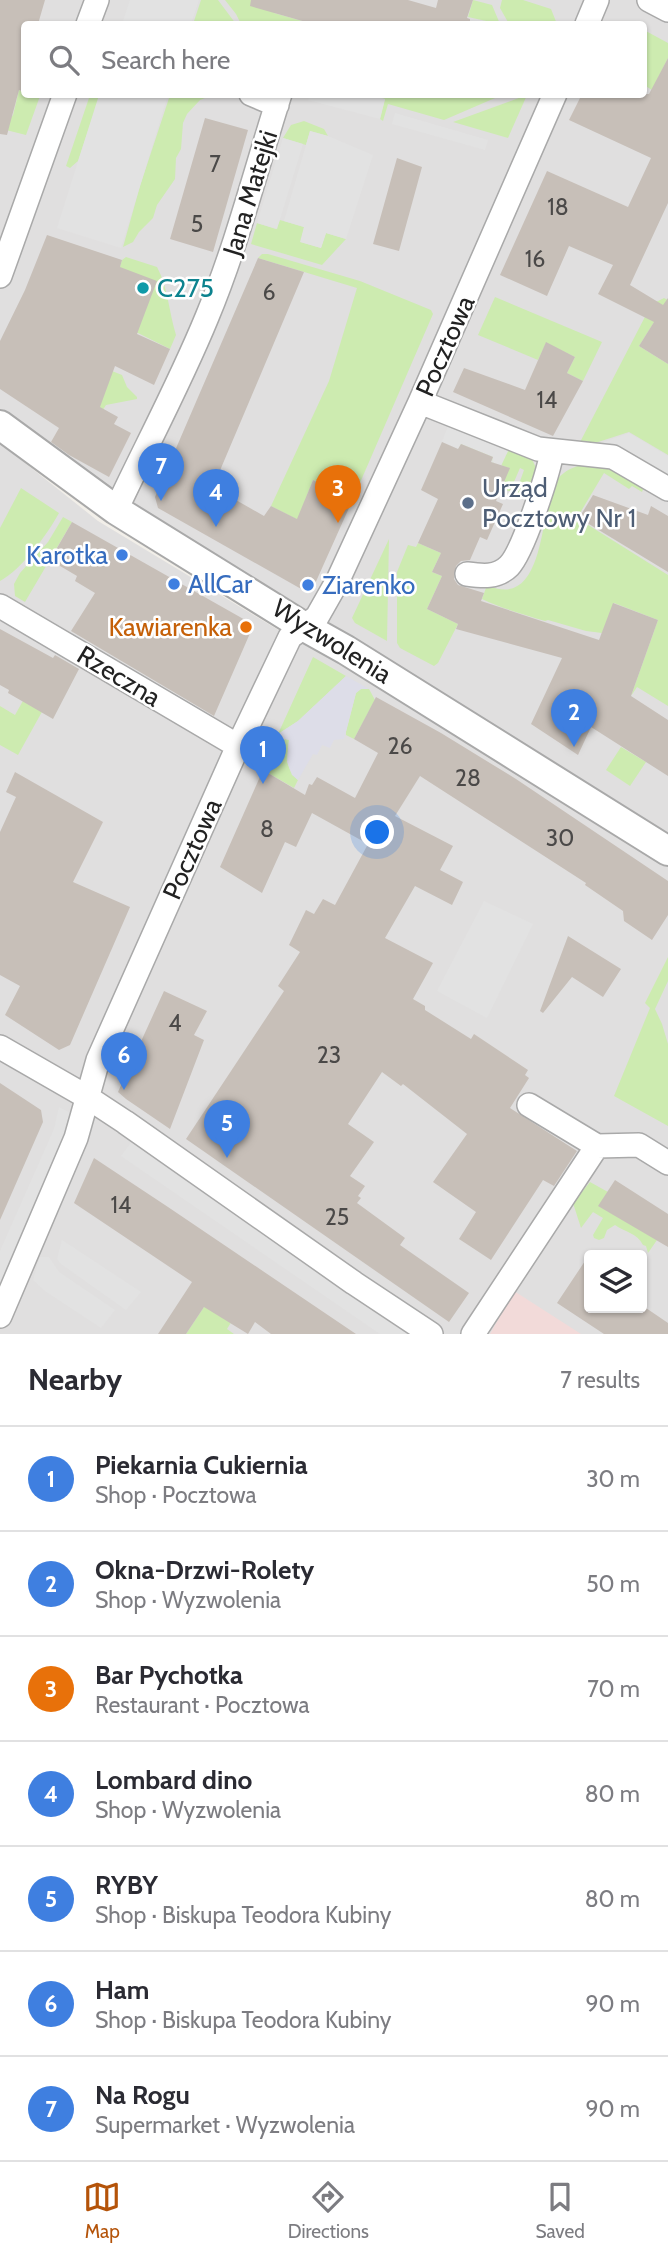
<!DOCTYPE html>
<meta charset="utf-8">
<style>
:root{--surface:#fff;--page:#f2f2f3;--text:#2b2b33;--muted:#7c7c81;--line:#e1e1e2;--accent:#b45309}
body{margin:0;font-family:Cabin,sans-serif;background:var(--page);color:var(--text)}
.controls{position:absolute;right:21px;bottom:21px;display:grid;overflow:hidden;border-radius:7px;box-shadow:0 2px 5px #0004}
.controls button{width:63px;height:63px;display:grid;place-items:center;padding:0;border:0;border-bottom:2px solid var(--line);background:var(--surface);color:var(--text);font:35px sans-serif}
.you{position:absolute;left:378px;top:833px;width:24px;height:24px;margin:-18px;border:5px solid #fff;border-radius:50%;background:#1a73e8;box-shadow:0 0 0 10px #1a73e833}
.badge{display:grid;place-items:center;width:46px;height:46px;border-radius:50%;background:var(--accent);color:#fff;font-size:23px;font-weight:700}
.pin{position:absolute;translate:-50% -58px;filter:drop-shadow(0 2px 4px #0008)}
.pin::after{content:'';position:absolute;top:37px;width:24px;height:21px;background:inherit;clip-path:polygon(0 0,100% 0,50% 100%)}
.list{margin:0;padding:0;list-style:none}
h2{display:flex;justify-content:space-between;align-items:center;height:91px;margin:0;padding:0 28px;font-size:30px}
h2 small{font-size:23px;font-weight:400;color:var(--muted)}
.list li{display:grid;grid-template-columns:46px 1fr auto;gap:21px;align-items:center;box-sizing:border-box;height:105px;padding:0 28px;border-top:2px solid var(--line)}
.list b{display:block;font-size:26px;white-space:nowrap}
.list p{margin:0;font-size:23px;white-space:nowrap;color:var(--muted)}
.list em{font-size:23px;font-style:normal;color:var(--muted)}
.icon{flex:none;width:38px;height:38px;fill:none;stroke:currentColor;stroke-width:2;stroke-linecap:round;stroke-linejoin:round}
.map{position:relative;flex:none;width:668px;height:1334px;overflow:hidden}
.search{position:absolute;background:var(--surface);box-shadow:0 2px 5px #0004;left:21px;right:21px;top:21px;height:77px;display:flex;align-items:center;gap:18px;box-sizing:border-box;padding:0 24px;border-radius:7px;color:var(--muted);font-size:26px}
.sheet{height:826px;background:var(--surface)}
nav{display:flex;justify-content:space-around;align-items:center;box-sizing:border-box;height:98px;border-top:2px solid var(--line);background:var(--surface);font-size:19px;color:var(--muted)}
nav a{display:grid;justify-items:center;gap:4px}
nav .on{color:var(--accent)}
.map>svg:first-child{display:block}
.residential{fill:#e0dfdf;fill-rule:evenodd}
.commercial{fill:#f2dad9}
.grass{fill:#cdebb0}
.parking{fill:#e2e2e2}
.plaza{fill:#dddde8}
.building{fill:#c7bfb8}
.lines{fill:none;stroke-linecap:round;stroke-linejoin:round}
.minor-casing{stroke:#a9a9a9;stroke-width:26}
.tertiary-casing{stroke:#a9a9a9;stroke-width:32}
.minor{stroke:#fff;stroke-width:23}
.tertiary{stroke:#fff;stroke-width:28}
.culture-dot{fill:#0f9aa8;stroke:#fff;stroke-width:2.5}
.service-dot{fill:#5c6f8a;stroke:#fff;stroke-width:2.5}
.shop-dot{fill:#3f7fe0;stroke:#fff;stroke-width:2.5}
.food-dot{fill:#e8710a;stroke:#fff;stroke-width:2.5}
.labels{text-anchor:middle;stroke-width:5;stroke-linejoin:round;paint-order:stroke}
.number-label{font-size:23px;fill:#4b4948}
.street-label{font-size:26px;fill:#222;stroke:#fff}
.culture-label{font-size:26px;fill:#0d838f;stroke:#fff;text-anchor:start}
.service-label{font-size:26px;fill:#4e5e75;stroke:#fff;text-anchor:start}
.shop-label{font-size:26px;fill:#366cbe;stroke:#fff;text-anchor:start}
.food-label{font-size:26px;fill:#c56008;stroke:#fff;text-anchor:end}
</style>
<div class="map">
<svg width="668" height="1334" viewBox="0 0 668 1334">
<rect width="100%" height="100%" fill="#f2efe9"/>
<!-- residential -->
<path class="residential" d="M0 0H668V836L485 719 155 517 33 446 0 421ZM24 24H644V94H24Z
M0 443 98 521 290 637 444 716 668 860V1334H0ZM589 1255H642V1308H589Z"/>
<!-- commercial -->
<path class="commercial" d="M514 1291 581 1334H490Z"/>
<!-- grass -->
<path class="grass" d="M201 0H218L236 24H193Z
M225 0H278L274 13 313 24H241L236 14Z
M473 0 492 5 500 24 468 17Z
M502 0H523L551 9 557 24H509L500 8Z
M644 30 668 43V58L652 90 644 85Z
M19 90 24 92V94L40 96 26 135 2 129 13 115Z
M90 95H100L78 161 70 168 66 166Z
M170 95H212L200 100 187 114 183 123 181 149 176 158 175 179 157 205 153 218 139 232 133 242 123 247 140 186Z
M369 95H502L444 120 388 104 383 121 380 119 385 99Z
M527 95 508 138 453 122Z
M304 121 324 129 328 136 310 131 306 145 283 138 291 125Z
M280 220 304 227 301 242 321 248 326 233 346 239 322 265 251 244 257 223 276 229Z
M262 254H268L360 281 431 310 433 314 353 499 313 480 307 495 302 522 271 506 329 381 357 288 258 258Z
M126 257 157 267C168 287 169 313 176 335L170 349 138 333H128L102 323 122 260Z
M495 297 602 342 583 381 567 373 575 357 546 343 538 360 478 335Z
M664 298 668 300 639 346 668 364V455L629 432 589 445 578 446 648 311 654 303Z
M97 365 122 375 127 387 137 397V399L106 405 99 416Z
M448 438 506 448 532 459 539 475 536 486 514 498 524 470 520 468 510 491 500 490 509 468 492 462 493 457 461 444 459 449Z
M602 462 644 487 642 492 632 486 629 489 604 473 577 518 668 575V706L637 687 631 696 658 620 614 603 602 633 586 631 548 620 545 621C523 614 503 609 482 599L487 585C543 611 541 517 552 489 561 467 581 464 602 462Z
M21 488 59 513C47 535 22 569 0 581V528Z
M63 517 72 522 25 602 15 596 14 584 20 573 48 542Z
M389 539 387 641 355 623 352 618Z
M418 543 441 553 432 572 442 576 427 609 458 624 438 663 434 666 400 648 397 643V572L408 545 416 547Z
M313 657 346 676 298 721 278 734Z
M361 689H369L375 700 354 739 346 735V732L356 693Z
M24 699 43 710 18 755 0 745V706L15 715Z
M285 739 289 740C287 756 285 769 298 780L294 788 263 770 274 745Z
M621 747 646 762 630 786 606 770Z
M668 957V981L655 1009 662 1024 668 1044V1126L614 1096 650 1008 645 1003Z
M590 1182 608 1192 599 1206 657 1240 648 1253 646 1246 643 1245C637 1233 625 1232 615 1225L607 1230 604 1238 599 1240 594 1238 593 1235 603 1218 593 1212 581 1228 573 1203Z
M212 1295 238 1311 227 1329 234 1334H186Z"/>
<!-- parking -->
<path class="parking" d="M130 0H199L191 24H122Z
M99 95H168L121 248 57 228Z
M309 95H369L385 99 380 119 308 100Z
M395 113 488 140 485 150 392 124Z
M310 131 328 136 373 155 346 239 326 233 321 248 300 242 304 227 284 221Z
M283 138 303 144 277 229 257 223Z
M450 421 510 447 501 466 492 462 493 457 461 444 459 449 442 442Z
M629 433 668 456V482L601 443Z
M484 901 533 924 487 1018 437 991Z
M59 1107 79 1117 0 1306V1251L54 1129Z
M133 1140 413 1334H380L121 1156Z
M62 1240 141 1292 126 1310 61 1264 57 1259Z
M40 1257H49L59 1272 115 1310 101 1328 45 1291 33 1280Z"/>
<!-- plaza -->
<path class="plaza" d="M346 676 369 689H361L356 693 344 739 334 740 330 748 322 745 317 755 313 754 298 780 292 775 287 762 289 740 285 739 274 745 278 734 298 721Z"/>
<!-- building -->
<path class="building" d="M0 0H45L38 24H24V92L19 90 7 135 0 134Z
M251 0H408L436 8 438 0H473L467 18 470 19V24H313L250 6Z
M668 58V203L630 285 663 305 668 298V364L639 346 654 322 598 294 613 265 569 246 547 296 500 275 547 171 628 207 651 158 569 120 582 94H649Z
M205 118 248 130 213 252 170 239Z
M397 158 422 167 399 251 373 244Z
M47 235 122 260 120 267 157 281 137 334 170 349 154 385 115 366 100 407 118 417 114 424 131 433 109 477 69 455 51 442 59 428 0 389V341L25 290Z
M258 258 304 272 213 487 264 516 271 506 297 519 313 480 353 499 314 586 303 590 158 508 155 497Z
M546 342 575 357 567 373 583 381 553 436 453 392 464 368 525 390Z
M442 442 458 449 461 444 493 457 491 462 510 468 496 501 503 504 487 540 480 537 470 560 461 561 456 566 454 579 458 585 484 593 481 601 599 640 613 603 658 620 631 696 668 720V776L591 727 578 755 531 724 562 658 456 629 458 624 427 609 442 576 432 572 441 553 418 543 438 499 421 490Z
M593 495 648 515 651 506 668 516V572L579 518Z
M72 522 247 621 251 631 214 716 71 631 95 593 75 581 77 576 50 560Z
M0 629 53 658 55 655 79 669 53 719 8 693 9 690 0 685Z
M376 697 441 733 516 779 668 881V915L652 940 624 921 623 911 585 885 586 883 420 776 395 816 453 846 440 870 463 882 452 905 415 886 385 938 433 963 413 999 425 1006V1010L471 1039 474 1034 528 1070 525 1075 529 1078 510 1108 577 1151 554 1186 543 1180 491 1260 459 1239 476 1212 433 1182 467 1134 403 1084 401 1086 382 1072 348 1124 374 1142 350 1176 365 1186 358 1196 361 1198 357 1203 405 1238 400 1245 469 1293 449 1322 186 1139 284 991 278 986 300 952 289 945 306 910 314 914 323 899 335 905 368 844 312 813 296 847 285 842 262 893 220 867 263 770 305 795 309 784 312 785 317 777 355 798 378 753 354 739Z
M15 772 103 822 73 882 130 907 70 1045 59 1050 5 1015 20 986 0 975V832L16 797 6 792Z
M568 936 621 969 603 997 572 977 543 1013 540 1011Z
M164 991 207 1011 194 1035 204 1040 170 1129 126 1099 118 1092Z
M0 1083 41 1110 43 1122 0 1220Z
M94 1158 168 1207 356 1334H271L255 1322 248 1334 204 1307 186 1334H158L192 1282 74 1203Z
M615 1180 668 1214V1247L598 1206Z
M589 1255V1308H646L668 1323V1334H604L557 1303Z"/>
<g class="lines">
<defs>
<path id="minor" d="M649 0 668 10
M88 24 97 0
M587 24 597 0
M251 94 277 105
M0 276 65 94
M420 402 538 449 613 457 668 489
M116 510C146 446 180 383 207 317 237 245 256 169 280 94
M467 574C482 576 497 578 509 566 523 552 548 474 552 452
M0 606 238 746
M0 1047 87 1097 125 1122 354 1283 431 1334
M529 1105 597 1146 639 1145 668 1163
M0 1316 76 1138 98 1060 238 746 290 637 317 617 338 580 420 402 555 94
M473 1334 597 1146"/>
<path id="tertiary" d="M0 425 116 510 303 626 346 650 668 851"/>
</defs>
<!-- minor casing -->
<use href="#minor" class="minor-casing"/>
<!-- tertiary casing -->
<use href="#tertiary" class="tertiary-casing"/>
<!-- minor -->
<use href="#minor" class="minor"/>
<!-- tertiary -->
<use href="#tertiary" class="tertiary"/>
</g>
<!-- markers -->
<circle class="culture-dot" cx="143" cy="288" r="7"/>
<circle class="service-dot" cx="468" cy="503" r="7"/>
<g class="shop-dot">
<circle cx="122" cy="555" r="7"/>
<circle cx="174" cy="584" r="7"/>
<circle cx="308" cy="585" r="7"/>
</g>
<circle class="food-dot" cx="246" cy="627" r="7"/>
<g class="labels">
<!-- number labels -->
<g class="number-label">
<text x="215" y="172">7</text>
<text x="558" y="215">18</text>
<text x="197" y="232">5</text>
<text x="535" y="267">16</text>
<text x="269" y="300">6</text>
<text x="547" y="408">14</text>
<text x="400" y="754">26</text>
<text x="468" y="786">28</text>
<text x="267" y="837">8</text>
<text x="560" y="846">30</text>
<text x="175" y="1031">4</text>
<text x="329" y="1063">23</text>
<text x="121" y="1213">14</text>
<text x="337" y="1225">25</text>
</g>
<!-- street labels -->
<g class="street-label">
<text transform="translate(250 193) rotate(-73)" y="9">Jana Matejki</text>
<text transform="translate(445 346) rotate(-66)" y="9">Pocztowa</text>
<text transform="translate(332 641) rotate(32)" y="9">Wyzwolenia</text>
<text transform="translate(119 676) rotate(31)" y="9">Rzeczna</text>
<text transform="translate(192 849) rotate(-66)" y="9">Pocztowa</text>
</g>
<!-- culture labels -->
<g class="culture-label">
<text x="157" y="297">C275</text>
</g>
<!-- service labels -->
<g class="service-label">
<text x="482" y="497">Urząd<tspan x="482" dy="30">Pocztowy Nr 1</tspan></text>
</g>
<!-- shop labels -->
<g class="shop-label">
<text x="108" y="564" text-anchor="end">Karotka</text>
<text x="188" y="593">AllCar</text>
<text x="322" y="594">Ziarenko</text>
</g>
<!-- food labels -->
<g class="food-label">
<text x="232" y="636">Kawiarenka</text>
</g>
</g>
</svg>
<div class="controls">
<button><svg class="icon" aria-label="layers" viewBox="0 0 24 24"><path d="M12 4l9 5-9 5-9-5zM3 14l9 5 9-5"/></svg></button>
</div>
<div class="you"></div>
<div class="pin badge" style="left:263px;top:784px;background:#3f7fe0">1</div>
<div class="pin badge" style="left:574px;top:747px;background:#3f7fe0">2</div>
<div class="pin badge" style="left:338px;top:523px;background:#e8710a">3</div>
<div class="pin badge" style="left:216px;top:527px;background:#3f7fe0">4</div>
<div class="pin badge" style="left:227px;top:1158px;background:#3f7fe0">5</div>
<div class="pin badge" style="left:124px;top:1090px;background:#3f7fe0">6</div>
<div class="pin badge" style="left:161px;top:501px;background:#3f7fe0">7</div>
<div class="search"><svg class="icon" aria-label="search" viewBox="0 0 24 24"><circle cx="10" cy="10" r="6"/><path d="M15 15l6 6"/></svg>Search here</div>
</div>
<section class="sheet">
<h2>Nearby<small>7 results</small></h2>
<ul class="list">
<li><span class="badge" style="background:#3f7fe0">1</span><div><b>Piekarnia Cukiernia</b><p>Shop · Pocztowa</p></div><em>30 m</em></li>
<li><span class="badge" style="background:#3f7fe0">2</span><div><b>Okna-Drzwi-Rolety</b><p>Shop · Wyzwolenia</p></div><em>50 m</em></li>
<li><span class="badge" style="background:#e8710a">3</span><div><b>Bar Pychotka</b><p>Restaurant · Pocztowa</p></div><em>70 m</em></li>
<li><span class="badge" style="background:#3f7fe0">4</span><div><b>Lombard dino</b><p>Shop · Wyzwolenia</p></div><em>80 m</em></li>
<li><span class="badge" style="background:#3f7fe0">5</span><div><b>RYBY</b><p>Shop · Biskupa Teodora Kubiny</p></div><em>80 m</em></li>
<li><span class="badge" style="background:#3f7fe0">6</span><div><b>Ham</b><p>Shop · Biskupa Teodora Kubiny</p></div><em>90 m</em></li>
<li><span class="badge" style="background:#3f7fe0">7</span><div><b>Na Rogu</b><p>Supermarket · Wyzwolenia</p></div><em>90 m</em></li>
</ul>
</section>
<nav>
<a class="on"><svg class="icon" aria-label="map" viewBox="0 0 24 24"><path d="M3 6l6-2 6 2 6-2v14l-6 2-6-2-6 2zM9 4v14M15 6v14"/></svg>Map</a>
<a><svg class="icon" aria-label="directions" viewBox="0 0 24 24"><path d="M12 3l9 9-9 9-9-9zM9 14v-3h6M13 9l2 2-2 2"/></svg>Directions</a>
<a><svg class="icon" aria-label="saved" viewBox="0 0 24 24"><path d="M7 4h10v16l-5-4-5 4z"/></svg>Saved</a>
</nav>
